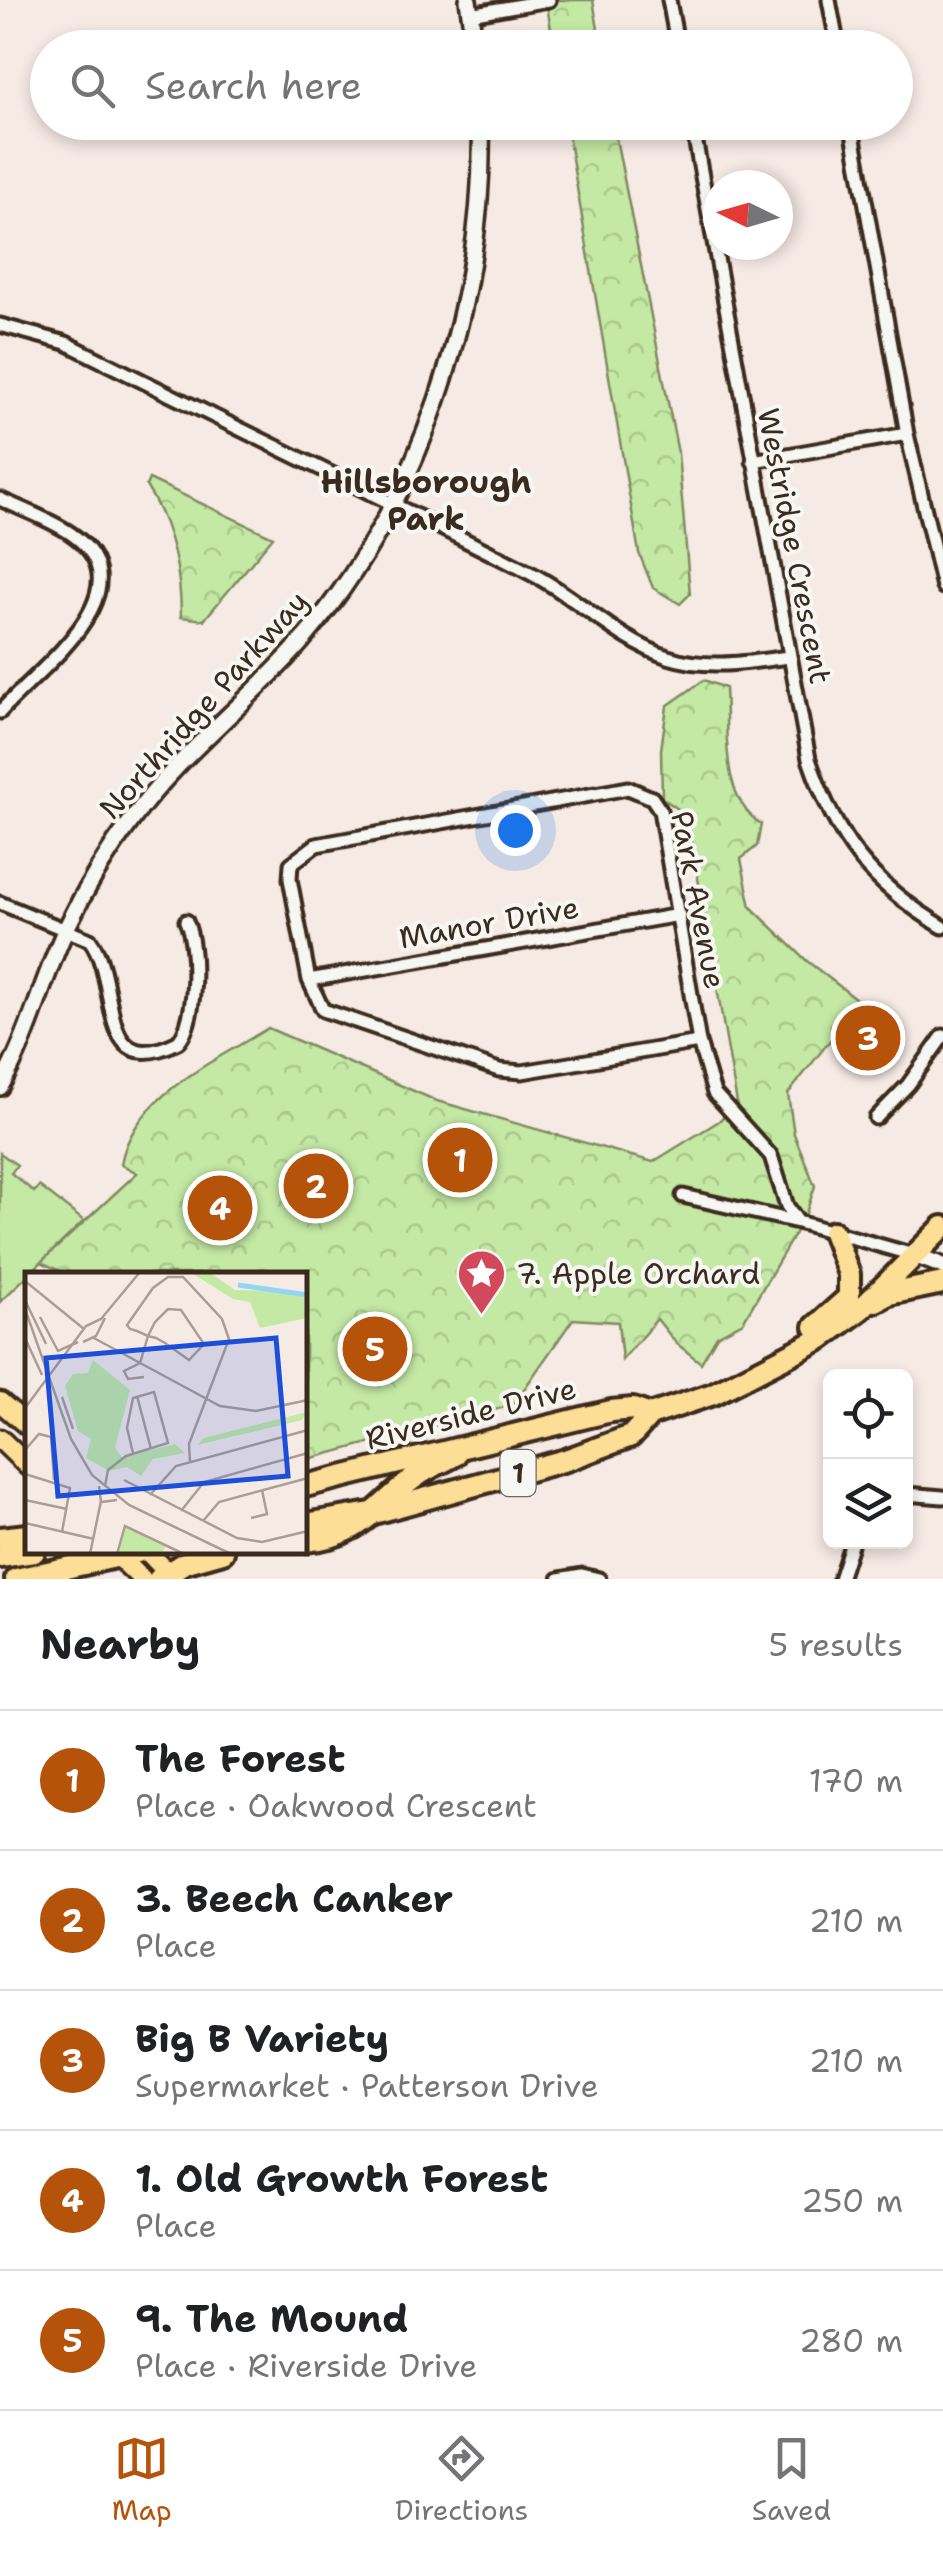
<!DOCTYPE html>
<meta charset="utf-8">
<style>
:root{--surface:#fff;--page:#f2f2f2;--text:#202124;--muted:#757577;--line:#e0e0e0;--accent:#b45309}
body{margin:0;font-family:"Shantell Sans",sans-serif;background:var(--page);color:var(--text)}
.controls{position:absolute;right:30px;bottom:30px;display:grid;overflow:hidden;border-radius:15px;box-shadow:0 5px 15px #0003}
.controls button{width:90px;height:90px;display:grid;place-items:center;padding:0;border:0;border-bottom:2px solid var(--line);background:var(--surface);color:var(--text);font:50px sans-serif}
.compass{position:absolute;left:703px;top:170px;width:90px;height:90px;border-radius:50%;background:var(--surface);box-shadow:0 5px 15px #0003;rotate:275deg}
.you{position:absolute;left:515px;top:830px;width:35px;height:35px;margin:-25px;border:8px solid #fff;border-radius:50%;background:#1a73e8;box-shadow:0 0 0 15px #1a73e833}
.badge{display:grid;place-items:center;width:65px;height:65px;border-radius:50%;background:var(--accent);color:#fff;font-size:32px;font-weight:700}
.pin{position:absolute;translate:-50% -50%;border:5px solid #fff;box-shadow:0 2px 10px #0006}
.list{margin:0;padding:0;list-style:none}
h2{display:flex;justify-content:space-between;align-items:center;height:130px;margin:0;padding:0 40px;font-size:42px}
h2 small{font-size:32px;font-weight:400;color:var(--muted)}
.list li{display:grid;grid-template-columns:65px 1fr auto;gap:30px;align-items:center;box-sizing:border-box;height:140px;padding:0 40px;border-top:2px solid var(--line)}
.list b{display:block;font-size:38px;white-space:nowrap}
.list p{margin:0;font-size:32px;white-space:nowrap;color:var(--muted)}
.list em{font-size:32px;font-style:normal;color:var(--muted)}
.icon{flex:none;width:55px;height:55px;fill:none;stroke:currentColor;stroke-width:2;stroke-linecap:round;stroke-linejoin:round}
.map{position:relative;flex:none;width:943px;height:1579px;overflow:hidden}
.search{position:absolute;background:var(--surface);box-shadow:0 5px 15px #0003;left:30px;right:30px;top:30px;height:110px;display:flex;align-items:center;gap:25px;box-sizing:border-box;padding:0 35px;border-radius:55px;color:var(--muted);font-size:38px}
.sheet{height:830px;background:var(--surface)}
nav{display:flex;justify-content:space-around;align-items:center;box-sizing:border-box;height:140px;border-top:2px solid var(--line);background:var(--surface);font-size:28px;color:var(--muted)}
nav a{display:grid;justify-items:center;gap:5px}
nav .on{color:var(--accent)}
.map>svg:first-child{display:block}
.grass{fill:#c4e9a4;stroke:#808a61;stroke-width:2.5}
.forest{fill:url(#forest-crowns);stroke:#808a61;stroke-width:2.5}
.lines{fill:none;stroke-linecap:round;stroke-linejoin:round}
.street-casing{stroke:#3b2a1e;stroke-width:19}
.secondary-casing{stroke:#3b2a1e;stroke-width:22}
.primary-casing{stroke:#3b2a1e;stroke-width:25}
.highway-casing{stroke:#3b2a1e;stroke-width:28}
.street{stroke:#f6f6f2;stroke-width:11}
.secondary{stroke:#f6f6f2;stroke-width:15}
.primary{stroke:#fdde96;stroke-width:18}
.highway{stroke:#fdde96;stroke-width:20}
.labels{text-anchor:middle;stroke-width:8;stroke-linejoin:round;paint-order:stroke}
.shield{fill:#f6f6f2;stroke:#73675e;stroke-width:2.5}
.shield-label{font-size:28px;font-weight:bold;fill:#3b2a1e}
.street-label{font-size:30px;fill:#3b2a1e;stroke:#f6f6f2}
.poi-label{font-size:30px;fill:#3b2a1e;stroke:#f6f6f2;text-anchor:start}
.neighbourhood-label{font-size:32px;font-weight:bold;fill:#3b2a1e;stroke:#f6f6f2}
.inset-river{fill:none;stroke:#92d5f4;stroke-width:5}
.inset-road{fill:none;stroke:#ab9d95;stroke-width:2.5}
.view{fill:#1d4ed8;fill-opacity:0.15;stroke:#1d4ed8;stroke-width:5}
.inset-edge{fill:none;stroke:#3b2a1e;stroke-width:5}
</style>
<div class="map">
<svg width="943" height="1579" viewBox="0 0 943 1579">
<defs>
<pattern id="forest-crowns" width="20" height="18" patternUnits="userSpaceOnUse" patternTransform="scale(2.5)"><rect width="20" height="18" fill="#c4e9a4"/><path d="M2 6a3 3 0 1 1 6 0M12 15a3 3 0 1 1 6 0" fill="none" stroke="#a9c88d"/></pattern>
</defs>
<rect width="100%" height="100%" fill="#f6eae5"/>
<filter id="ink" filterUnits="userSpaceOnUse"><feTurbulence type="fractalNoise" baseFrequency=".01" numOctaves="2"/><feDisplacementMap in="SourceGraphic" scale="20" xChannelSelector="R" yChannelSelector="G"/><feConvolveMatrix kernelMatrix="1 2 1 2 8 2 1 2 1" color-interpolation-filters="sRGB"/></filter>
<g filter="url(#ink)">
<!-- grass -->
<path class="grass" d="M0 1153 17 1165 11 1173 34 1192 39 1186 84 1221 0 1302Z"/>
<!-- forest -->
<path class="forest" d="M546 0H593L601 47H554Z
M566 123H613L678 453 690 594 680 604 653 588 639 553Z
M149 479 273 537 204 620 181 617C181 571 171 525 146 486Z
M704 680 725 688C728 733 720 797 761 824L757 846 741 859 751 907 807 961 860 1002 788 1094 794 1134 815 1186 805 1216 743 1322 717 1336 701 1363 676 1343 657 1319 622 1360 618 1322 573 1319 513 1405 305 1460V1274H66L41 1262 137 1173 121 1164C133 1096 214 1062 268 1028L437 1101 653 1162 719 1121 737 1103 687 815 662 798 661 750 667 706Z"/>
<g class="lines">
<defs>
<path id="street" d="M669 0 678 48
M829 0 838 48
M470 14 549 0
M692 122 809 759C836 839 869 883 943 927
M851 122 907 434 943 587
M0 325 66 343C221 421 378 495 532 574 579 598 618 641 668 657 708 670 749 662 789 657
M753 461 907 434
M0 499C23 510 49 519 70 533 153 589 37 670 0 712
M0 903 90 940C122 983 94 1083 178 1042 197 1022 198 946 186 921
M309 980 679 915
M699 1042 522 1072 499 1070 323 1010 309 980 290 879 291 864 316 845 628 788 652 798 660 810 699 1042 714 1093 771 1156 787 1206 798 1222 917 1256
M876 1118 908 1085 943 1036
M683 1196 798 1222
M906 1494 943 1497
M559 1579 582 1575 599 1579
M840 1579 852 1542"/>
<path id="secondary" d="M468 0 475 48
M0 1087C30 1036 42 979 67 927 85 889 109 850 134 817 181 753 249 702 301 642 420 504 486 304 481 122
M917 1256 943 1266"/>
<path id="primary" d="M0 1402 28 1426
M0 1439 28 1466
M114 1552 142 1579
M148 1552 174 1579"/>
<path id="highway" d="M876 1301 889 1294 943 1283
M815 1327 849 1297V1274L833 1232
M305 1486 611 1411 633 1409 650 1415
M305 1524 377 1512 566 1460 631 1436 650 1415 713 1394 822 1338 861 1309 943 1227
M0 1538 28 1535
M305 1541C365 1537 375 1504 420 1474 431 1466 444 1462 455 1455
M0 1557 34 1552
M16 1579 138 1552
M159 1579 184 1563 223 1552"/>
</defs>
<!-- street casing -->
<use href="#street" class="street-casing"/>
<!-- secondary casing -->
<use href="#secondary" class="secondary-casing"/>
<!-- primary casing -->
<use href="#primary" class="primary-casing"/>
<!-- highway casing -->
<use href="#highway" class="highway-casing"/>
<!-- street -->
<use href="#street" class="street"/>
<!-- secondary -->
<use href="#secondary" class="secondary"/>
<!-- primary -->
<use href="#primary" class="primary"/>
<!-- highway -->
<use href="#highway" class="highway"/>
</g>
</g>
<!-- icons -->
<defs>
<symbol id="sight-pin" viewBox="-11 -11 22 30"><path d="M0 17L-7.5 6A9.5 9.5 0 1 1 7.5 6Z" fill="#d1495b" stroke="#f6f6f2"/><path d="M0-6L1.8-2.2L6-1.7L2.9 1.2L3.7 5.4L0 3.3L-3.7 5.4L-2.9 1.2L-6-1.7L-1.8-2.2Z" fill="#fff"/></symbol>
</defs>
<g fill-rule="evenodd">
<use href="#sight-pin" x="454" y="1246" width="55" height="75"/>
</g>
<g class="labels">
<!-- shield labels -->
<rect class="shield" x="500.5" y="1450" width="35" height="46" rx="8"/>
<g class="shield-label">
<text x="518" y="1483">1</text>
</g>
<!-- street labels -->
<g class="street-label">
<text transform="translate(794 546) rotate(79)" y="10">Westridge Crescent</text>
<text transform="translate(204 705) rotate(-48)" y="10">Northridge Parkway</text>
<text transform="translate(698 900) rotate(79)" y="10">Park Avenue</text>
<text transform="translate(489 923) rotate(-10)" y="10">Manor Drive</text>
<text transform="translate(471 1414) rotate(-14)" y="10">Riverside Drive</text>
</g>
<!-- poi labels -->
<g class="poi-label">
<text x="516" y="1284">7. Apple Orchard</text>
</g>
<!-- neighbourhood labels -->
<g class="neighbourhood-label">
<text x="426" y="493">Hillsborough<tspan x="426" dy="37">Park</tspan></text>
</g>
</g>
<!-- overview -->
<g transform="translate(25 1272)">
<rect width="282" height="282" fill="#f6eae5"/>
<path d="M165 0H184L210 18 265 19 282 27V46L235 56 225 30 208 27ZM68 88 105 118 90 176 97 185 150 172 160 181 128 187 116 204 102 195 84 199 61 186 66 167 53 159 40 114 48 102 63 101ZM282 140 277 148 172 173 179 166ZM100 255 140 274 138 280 93 282Z" fill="#c4e9a4"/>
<path class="inset-river" d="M213 13 283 23"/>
<path class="inset-road" d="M0 9 59 57M0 28 21 72M0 37 46 167 67 203 104 233 206 282M15 45 33 79 53 70M67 65 195 134 231 139 283 128M0 66 17 103M58 70 71 64 80 46M119 105 103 107 99 99 115 91 123 64 130 50 143 37 156 38 179 72 164 88 140 71 131 66 123 64 112 59 105 57 102 53 128 16 143 5H158L197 47 204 67 164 172 165 190M112 124 126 177M37 125 48 157M0 136 61 54 76 47 115 0M0 178 14 162 26 165 29 208M0 202 45 216 37 260M99 208 212 266 237 270 283 259M74 214 76 230 92 228M80 214 83 198 101 184 143 171 129 120 108 126 102 156 108 181M125 223 151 194 283 158M0 228 42 237M156 239 179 210 283 181M226 246 242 242 237 218M178 249 194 230 283 206M0 251 69 267M65 282 76 229M92 282 100 254 159 282"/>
<path class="view" d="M251 66 263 204 33 224 21 86Z"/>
<rect width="282" height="282" class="inset-edge"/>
</g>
</svg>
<div class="controls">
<button><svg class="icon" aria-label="locate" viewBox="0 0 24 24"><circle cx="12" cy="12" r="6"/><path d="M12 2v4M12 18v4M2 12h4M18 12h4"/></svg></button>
<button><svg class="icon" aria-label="layers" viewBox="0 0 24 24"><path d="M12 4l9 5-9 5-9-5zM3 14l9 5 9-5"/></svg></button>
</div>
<svg class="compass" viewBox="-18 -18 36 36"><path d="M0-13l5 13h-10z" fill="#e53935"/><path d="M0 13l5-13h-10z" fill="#757577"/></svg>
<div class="you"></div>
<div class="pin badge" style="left:460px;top:1160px">1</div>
<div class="pin badge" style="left:316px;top:1186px">2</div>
<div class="pin badge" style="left:868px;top:1038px">3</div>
<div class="pin badge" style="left:220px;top:1208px">4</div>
<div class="pin badge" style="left:375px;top:1349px">5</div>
<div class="search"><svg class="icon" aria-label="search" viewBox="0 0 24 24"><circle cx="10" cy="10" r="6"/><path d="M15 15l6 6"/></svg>Search here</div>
</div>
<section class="sheet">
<h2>Nearby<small>5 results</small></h2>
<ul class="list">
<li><span class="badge">1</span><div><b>The Forest</b><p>Place · Oakwood Crescent</p></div><em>170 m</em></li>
<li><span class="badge">2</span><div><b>3. Beech Canker</b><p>Place</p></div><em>210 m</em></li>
<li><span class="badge">3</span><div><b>Big B Variety</b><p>Supermarket · Patterson Drive</p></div><em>210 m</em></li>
<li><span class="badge">4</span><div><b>1. Old Growth Forest</b><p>Place</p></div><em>250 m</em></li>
<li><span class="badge">5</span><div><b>9. The Mound</b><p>Place · Riverside Drive</p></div><em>280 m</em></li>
</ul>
</section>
<nav>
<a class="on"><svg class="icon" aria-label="map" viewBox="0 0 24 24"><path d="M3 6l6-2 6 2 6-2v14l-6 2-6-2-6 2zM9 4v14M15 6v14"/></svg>Map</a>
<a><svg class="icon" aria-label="directions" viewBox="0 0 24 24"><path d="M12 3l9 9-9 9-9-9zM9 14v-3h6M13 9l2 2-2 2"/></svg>Directions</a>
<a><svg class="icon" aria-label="saved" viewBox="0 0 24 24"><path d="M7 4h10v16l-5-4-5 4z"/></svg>Saved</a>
</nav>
